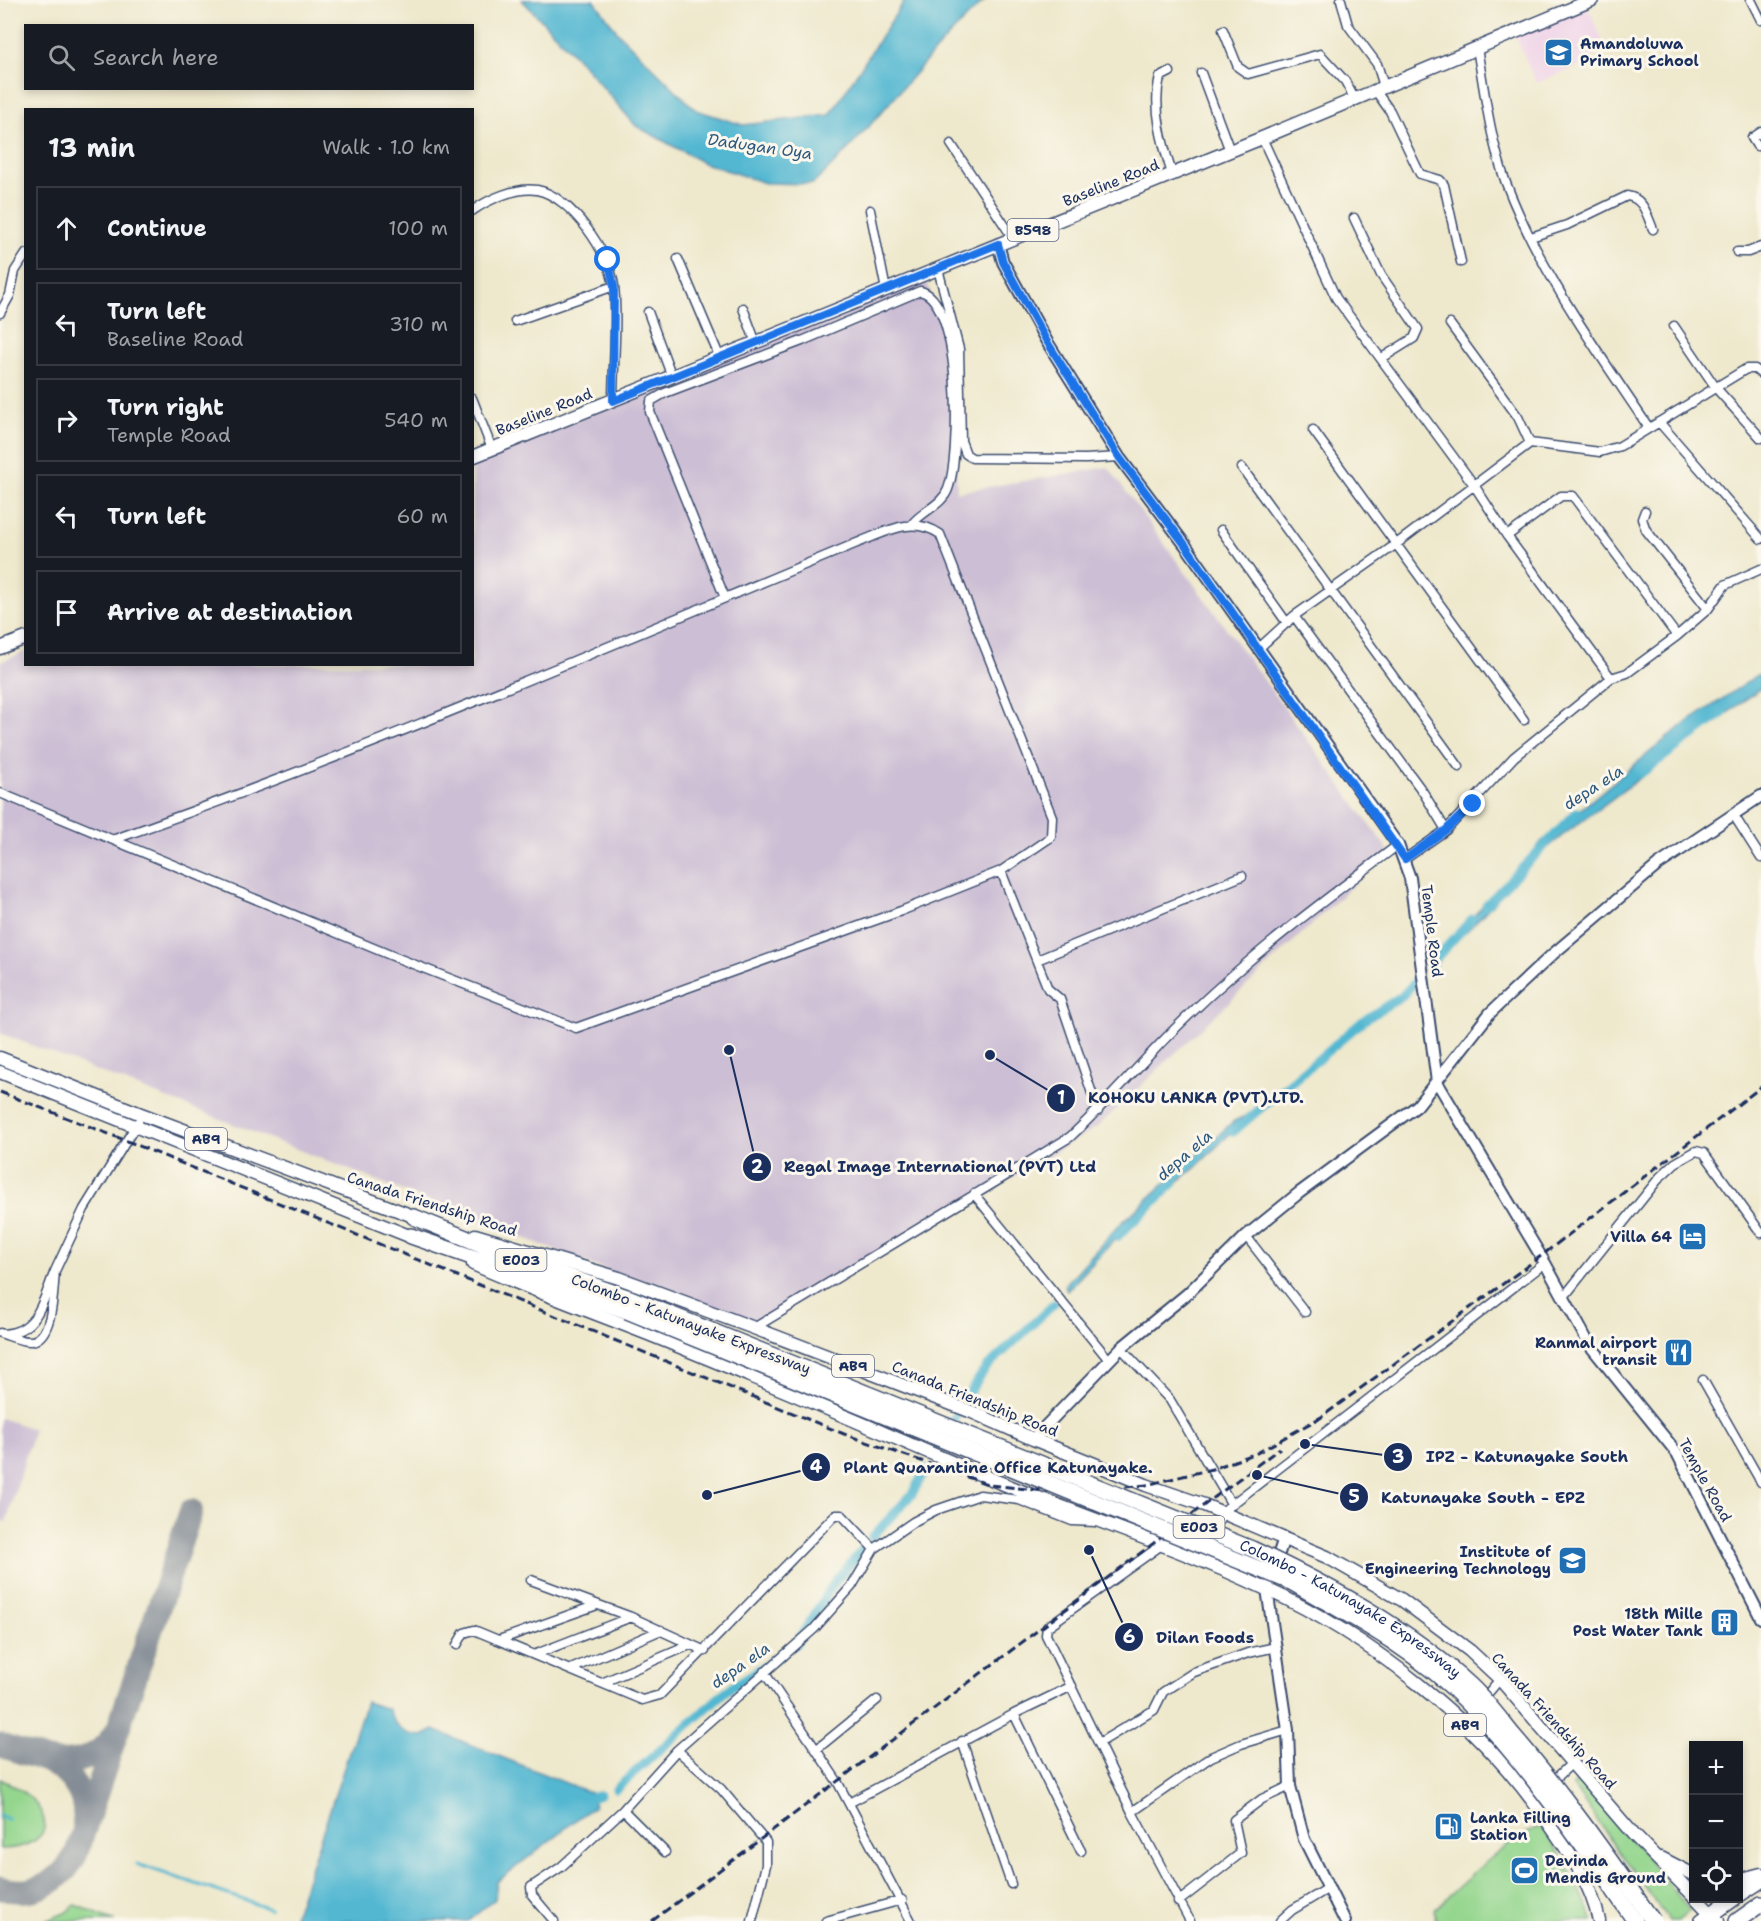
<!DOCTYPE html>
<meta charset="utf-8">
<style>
:root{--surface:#171b24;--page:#242831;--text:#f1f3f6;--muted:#9ea1a6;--line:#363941}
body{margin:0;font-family:"Shantell Sans",sans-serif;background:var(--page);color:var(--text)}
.controls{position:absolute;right:18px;bottom:18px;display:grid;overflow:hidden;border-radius:0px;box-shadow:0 3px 9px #0003}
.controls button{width:54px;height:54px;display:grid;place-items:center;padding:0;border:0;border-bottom:2px solid var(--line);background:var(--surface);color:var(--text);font:30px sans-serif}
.stop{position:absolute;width:18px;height:18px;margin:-14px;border:4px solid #1a73e8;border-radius:50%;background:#fff}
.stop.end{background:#1a73e8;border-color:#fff;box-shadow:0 2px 6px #0008}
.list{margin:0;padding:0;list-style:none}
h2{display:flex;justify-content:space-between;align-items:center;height:78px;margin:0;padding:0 24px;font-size:26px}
h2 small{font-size:20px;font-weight:400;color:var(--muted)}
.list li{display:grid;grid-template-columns:39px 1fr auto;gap:18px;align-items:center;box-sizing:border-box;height:84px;margin:0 12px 12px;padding:0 12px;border:2px solid var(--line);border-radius:0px}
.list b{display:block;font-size:22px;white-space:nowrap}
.list p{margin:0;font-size:20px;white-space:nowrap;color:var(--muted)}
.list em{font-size:20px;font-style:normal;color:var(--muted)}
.icon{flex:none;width:33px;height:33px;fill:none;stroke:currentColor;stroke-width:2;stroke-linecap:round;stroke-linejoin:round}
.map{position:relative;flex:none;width:1761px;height:1921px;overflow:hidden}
.search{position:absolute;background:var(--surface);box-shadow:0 3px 9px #0003;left:24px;top:24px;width:450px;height:66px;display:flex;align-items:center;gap:15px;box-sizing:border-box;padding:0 21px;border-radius:0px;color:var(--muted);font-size:22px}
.panel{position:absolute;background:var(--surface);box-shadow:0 3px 9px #0003;left:24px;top:108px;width:450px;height:558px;border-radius:0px}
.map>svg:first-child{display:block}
.built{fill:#eed0e8}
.industrial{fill:#ccbed4}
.green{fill:#94d68e;stroke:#588276;stroke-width:1.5}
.water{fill:#52b7d1;stroke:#367398;stroke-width:1.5}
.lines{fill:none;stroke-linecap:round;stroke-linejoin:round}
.stream{stroke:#52b7d1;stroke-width:3}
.canal{stroke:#52b7d1;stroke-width:9}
.taxiway{stroke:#848c95;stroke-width:24}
.street-casing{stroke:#3b4b6e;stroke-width:11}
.secondary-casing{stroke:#3b4b6e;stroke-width:14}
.primary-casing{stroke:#3b4b6e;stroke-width:15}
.highway-casing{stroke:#3b4b6e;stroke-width:18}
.street{stroke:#fff;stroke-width:8}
.secondary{stroke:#fff;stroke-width:10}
.primary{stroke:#fff;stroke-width:12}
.highway{stroke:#fff;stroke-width:15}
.rail{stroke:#1b2f5e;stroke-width:3;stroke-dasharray:9 4.5;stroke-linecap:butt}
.highway-bridge-casing{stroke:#3b4b6e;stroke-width:18;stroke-linecap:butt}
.highway-bridge{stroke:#fff;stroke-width:15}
.route{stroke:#1a73e8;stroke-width:8}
.labels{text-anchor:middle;stroke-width:6;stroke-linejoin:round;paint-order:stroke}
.shield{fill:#fbf7ec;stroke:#5e6b89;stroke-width:1.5}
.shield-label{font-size:14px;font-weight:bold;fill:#1b2f5e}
.poi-label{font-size:15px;font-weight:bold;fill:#1b2f5e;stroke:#fbf7ec;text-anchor:end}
.street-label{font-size:15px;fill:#1b2f5e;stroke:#fbf7ec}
.water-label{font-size:16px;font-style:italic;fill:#2c5880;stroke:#fbf7ec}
.leader{fill:none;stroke:#1b2f5e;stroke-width:2}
.callout-dot{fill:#1b2f5e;stroke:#fbf7ec;stroke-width:2}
.mark-label{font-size:18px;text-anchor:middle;font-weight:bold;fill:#fff}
.callout-label{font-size:16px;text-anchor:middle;font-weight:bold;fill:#1b2f5e;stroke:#fbf7ec;stroke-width:6;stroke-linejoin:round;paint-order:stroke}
</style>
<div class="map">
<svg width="1761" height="1921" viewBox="0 0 1761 1921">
<rect width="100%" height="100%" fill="#fbf7ec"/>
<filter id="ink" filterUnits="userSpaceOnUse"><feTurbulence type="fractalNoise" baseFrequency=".0167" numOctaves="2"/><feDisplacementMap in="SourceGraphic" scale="12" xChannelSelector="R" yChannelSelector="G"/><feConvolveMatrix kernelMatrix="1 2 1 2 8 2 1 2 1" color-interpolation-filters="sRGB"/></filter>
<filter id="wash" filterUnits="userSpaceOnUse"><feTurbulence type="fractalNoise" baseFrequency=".008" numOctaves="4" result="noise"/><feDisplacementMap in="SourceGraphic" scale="24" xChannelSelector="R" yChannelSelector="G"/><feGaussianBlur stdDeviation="1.35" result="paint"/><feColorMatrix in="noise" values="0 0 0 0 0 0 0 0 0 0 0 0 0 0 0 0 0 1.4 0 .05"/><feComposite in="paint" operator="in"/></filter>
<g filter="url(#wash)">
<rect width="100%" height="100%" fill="#eee8cc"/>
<!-- built -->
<path class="built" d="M1587 5 1603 43 1587 63 1536 83 1514 33Z"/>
<!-- industrial -->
<path class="industrial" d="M924 274 953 355 957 492 1108 467 1389 851 1096 1128 754 1328 0 1033V662L25 652 26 664H472L473 464Z
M0 1418 34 1429 6 1522 0 1520Z"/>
<!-- green -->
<path class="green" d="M0 1779C15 1786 32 1795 40 1810 57 1840 21 1849 0 1849Z
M1575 1783H1583L1690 1910 1678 1921H1669L1573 1786Z
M1542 1827C1563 1857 1581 1887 1593 1921H1436L1434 1910C1461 1885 1508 1837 1542 1827Z
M75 1905 115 1921H45L65 1913Z"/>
<!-- water -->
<path class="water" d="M522 0H594L619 34 696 110 743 125 830 115 905 0H985C923 57 875 127 813 184L765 183 704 163 636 126 581 62Z
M1761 673V688L1562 836 1540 854 1467 931 1464 928 1483 905 1510 882 1542 841 1557 832 1576 813 1679 728Z
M1250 1114 1195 1168 1142 1210 1067 1291 1064 1286 1118 1226 1234 1121Z
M366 1702 388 1709C394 1726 403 1735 422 1736L434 1730 591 1793 594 1797V1806L497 1882 495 1899 468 1921H305L294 1917Z"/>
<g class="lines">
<!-- stream -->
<path class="stream" d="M0 1816 8 1819
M137 1864 270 1909"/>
<!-- canal -->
<path class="canal" d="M1640 774 1723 713
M1486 905 1577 812
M1429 966 1472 919
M1233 1132 1363 1021 1403 995 1416 981
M1117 1237 1174 1183
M964 1400 986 1368 1054 1304
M938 1447 956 1415
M872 1537 912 1494 926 1469
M795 1645 836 1580 863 1549
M616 1789 726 1691 781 1655
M585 1800 600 1795"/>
<!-- taxiway -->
<path class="taxiway" d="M0 1745 45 1760
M84 1824C88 1794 70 1772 45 1760 72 1766 99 1759 114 1734
M0 1888C33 1897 60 1884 76 1854L191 1511"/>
</g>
</g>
<g filter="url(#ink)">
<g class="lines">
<defs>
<path id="street" d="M1341 0 1348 25 1377 64 1384 86
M1751 0 1761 20
M1223 30 1238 67 1248 74 1320 54 1345 81 1354 98
M1477 48C1485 94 1490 139 1506 183 1540 272 1596 349 1649 428
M1170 72 1160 77C1152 108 1163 145 1172 174
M1201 73 1230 151
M1375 90 1390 111 1420 174 1440 180 1444 185 1461 262
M1262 138 1336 298 1474 485 1507 536 1611 678
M951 144 1013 238
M1757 146 1752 138 1761 132
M870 210 886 290
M472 211C489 199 516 187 537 190 571 196 610 254 614 286 618 323 613 363 613 401
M1354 218 1381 275 1418 329 1414 338 1382 358
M1531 237 1567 225 1627 196C1644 198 1647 216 1653 229
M1737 252H1748L1761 247
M678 259 720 358
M938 269 959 349 961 441 966 454 972 458 1086 459 1119 457
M743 308 756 343
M648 312 672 377
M0 313 10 295 15 271 26 254
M515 321 614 286
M1450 324 1518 417 1530 443
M1674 326 1716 388 1761 438
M472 398 492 449
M1659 422 1761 539
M1313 430 1524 720
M1242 468 1459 767
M1645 511 1642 519 1646 530 1708 609
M1221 530 1287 623
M1507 536 1561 496H1573L1677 636
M725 598 650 412 651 401 665 393 802 341 920 291C962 299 961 455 948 489 943 504 923 511 913 523
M1294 616 1423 792 1446 830
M1258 649 1294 616 1395 545 1530 443 1600 452 1620 446 1746 369H1755L1761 374
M0 793 395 957 576 1028 901 911 1001 871 1051 837 1052 817 940 534C912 515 886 532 857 543 611 645 366 751 115 839
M1733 814 1761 858
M1405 859 1446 830 1514 757 1611 678 1627 673 1677 636 1708 609 1725 585 1761 569
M1001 871 1048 989 1060 999 1098 1111
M1037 960 1242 876
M974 1194 1109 1360
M1246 1236 1305 1312
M55 1271 84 1209 138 1122
M1563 1298 1660 1177 1675 1163 1696 1151 1704 1153 1761 1233
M754 1328 1070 1137C1111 1099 1147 1055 1188 1016 1253 953 1326 899 1398 845
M0 1333 3 1334C12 1337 23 1342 32 1341 54 1337 53 1289 55 1271 43 1299 39 1332 3 1334
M1121 1348 1170 1400 1232 1505
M1703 1380 1761 1482
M1213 1537 1222 1512 1545 1263
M1160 1546 1047 1627 1046 1635 1132 1812 1190 1921
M531 1580 631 1617 705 1651
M499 1640 597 1605
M457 1645 464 1633 474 1630 642 1700 660 1695 835 1515H842L874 1549
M536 1654 631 1617
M571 1669 661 1630
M764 1672 837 1781 911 1921
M604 1682 690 1645
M1014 1714 1081 1851
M1463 1723 1500 1679
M962 1741 1011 1884
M1099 1743 1154 1710 1163 1692 1194 1672 1248 1653 1276 1647
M817 1749 877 1700
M677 1750 721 1789 766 1842V1865L752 1921
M1550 1784 1573 1762
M849 1803 1014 1714 1072 1686
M623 1810 665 1852
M1132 1812 1211 1757 1241 1744 1288 1730
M1178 1902 1241 1853 1234 1820 1262 1799 1290 1786
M554 1921 532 1895 531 1887 561 1867 623 1810 677 1750 814 1629 852 1586 874 1549 913 1522 936 1510 980 1495 1019 1500 1072 1521 1096 1522
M826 1921 902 1900
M1280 1921 1292 1910 1327 1889"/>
<path id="secondary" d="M998 244 1003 262 1046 340 1119 457 1186 546 1398 845 1410 878 1437 1082 1545 1263 1589 1344 1677 1453 1761 1618
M1033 1439 1121 1348 1187 1294 1246 1236 1299 1193 1417 1106 1490 1013 1553 954 1658 865 1761 796
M1284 1538 1267 1589 1288 1730 1290 1786 1304 1839 1345 1921"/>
<path id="primary" d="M472 457 1262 138 1592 0
M0 648 26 638
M0 1058 141 1114 421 1219
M0 1072 419 1240
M475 1235 619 1278 754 1328 972 1412 1033 1439 1146 1485 1204 1505 1327 1557 1402 1600 1470 1651 1500 1679 1633 1834 1694 1896
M473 1264C531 1290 590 1311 648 1334 763 1380 876 1430 989 1478 1080 1516 1175 1546 1264 1588 1370 1636 1476 1720 1543 1815 1566 1848 1591 1881 1599 1921
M1661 1858 1694 1875
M1738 1880 1761 1874
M1696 1898 1718 1921"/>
<path id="highway" d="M414 1217 520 1260 630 1298
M411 1236 627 1311
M1738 1895 1761 1880
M1702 1921 1734 1898
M1737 1921 1761 1904"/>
</defs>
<!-- street casing -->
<use href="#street" class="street-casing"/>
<!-- secondary casing -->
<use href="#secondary" class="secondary-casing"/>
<!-- primary casing -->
<use href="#primary" class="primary-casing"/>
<!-- highway casing -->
<use href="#highway" class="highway-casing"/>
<!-- street -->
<use href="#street" class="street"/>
<!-- secondary -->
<use href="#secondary" class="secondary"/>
<!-- primary -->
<use href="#primary" class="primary"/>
<!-- highway -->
<use href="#highway" class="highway"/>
<!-- rail -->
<path class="rail" d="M0 1092 127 1141 844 1434 990 1485 1064 1493 1146 1485 1212 1469 1257 1453 1323 1416
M1316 1421 1541 1256 1761 1087
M652 1921 1280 1448"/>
<defs>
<g id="highway-bridge">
<path id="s1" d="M630 1298 1252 1549C1331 1586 1407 1627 1471 1686 1487 1701 1500 1719 1513 1735 1564 1794 1608 1857 1653 1921"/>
<path d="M627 1311 1291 1582C1353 1617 1418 1651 1468 1703 1531 1769 1583 1846 1635 1921"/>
</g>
</defs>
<!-- highway-bridge casing -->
<use href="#highway-bridge" class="highway-bridge-casing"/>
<!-- highway-bridge -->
<use href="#highway-bridge" class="highway-bridge"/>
</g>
</g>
<g class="lines" filter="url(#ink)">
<!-- route -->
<path class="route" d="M608 260 614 286 613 401 998 244 1003 262 1046 340 1119 457 1186 546 1405 859 1446 830 1473 804"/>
</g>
<!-- icons -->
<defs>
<symbol id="school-square" viewBox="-11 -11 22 22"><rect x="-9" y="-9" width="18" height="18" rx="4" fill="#1f6fb2" stroke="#fbf7ec"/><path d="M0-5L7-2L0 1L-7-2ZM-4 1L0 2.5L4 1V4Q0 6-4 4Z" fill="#fff"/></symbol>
<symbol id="hotel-square" viewBox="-11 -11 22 22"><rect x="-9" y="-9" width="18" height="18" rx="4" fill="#1f6fb2" stroke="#fbf7ec"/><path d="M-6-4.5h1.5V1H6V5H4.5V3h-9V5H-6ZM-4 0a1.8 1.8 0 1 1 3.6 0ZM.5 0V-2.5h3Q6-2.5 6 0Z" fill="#fff"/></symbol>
<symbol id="restaurant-square" viewBox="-11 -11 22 22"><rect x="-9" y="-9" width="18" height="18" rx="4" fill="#1f6fb2" stroke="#fbf7ec"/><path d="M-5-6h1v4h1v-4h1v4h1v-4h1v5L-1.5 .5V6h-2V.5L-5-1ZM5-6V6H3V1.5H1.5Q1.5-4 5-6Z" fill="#fff"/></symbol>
<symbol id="university-square" viewBox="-11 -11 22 22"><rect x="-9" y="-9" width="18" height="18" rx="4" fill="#1f6fb2" stroke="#fbf7ec"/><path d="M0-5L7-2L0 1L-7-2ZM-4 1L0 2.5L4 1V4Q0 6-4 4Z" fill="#fff"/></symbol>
<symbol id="building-square" viewBox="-11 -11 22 22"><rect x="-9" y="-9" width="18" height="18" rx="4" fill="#1f6fb2" stroke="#fbf7ec"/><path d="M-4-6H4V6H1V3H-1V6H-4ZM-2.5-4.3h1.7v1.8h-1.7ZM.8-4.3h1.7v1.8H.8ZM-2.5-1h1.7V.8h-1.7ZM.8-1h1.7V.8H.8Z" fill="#fff"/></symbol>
<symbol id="fuel-square" viewBox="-11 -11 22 22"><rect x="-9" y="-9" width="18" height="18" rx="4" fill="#1f6fb2" stroke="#fbf7ec"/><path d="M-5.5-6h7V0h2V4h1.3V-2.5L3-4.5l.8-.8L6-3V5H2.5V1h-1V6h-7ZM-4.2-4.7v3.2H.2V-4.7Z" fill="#fff"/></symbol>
<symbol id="stadium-square" viewBox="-11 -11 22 22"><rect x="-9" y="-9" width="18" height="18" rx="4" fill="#1f6fb2" stroke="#fbf7ec"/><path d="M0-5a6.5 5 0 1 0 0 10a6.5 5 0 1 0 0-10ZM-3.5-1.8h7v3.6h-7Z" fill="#fff"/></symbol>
</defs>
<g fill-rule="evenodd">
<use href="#school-square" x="1542" y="36" width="33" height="33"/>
<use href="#hotel-square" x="1676" y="1220" width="33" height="33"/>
<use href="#restaurant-square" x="1662" y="1336" width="33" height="33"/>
<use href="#university-square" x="1556" y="1544" width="33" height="33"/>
<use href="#building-square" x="1708" y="1606" width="33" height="33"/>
<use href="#fuel-square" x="1432" y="1810" width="33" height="33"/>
<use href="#stadium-square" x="1508" y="1854" width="33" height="33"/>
</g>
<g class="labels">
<!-- shield labels -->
<g class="shield">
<rect x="1007.5" y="219" width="51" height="22" rx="4.5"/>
<rect x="185" y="1128" width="42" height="22" rx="4.5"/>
<rect x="495.5" y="1249" width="51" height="22" rx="4.5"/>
<rect x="832" y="1355" width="42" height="22" rx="4.5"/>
<rect x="1173.5" y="1516" width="51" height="22" rx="4.5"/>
<rect x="1444" y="1714" width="42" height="22" rx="4.5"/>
</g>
<g class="shield-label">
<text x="1033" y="235">B598</text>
<text x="206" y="1144">AB9</text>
<text x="521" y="1265">E003</text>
<text x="853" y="1371">AB9</text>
<text x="1199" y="1532">E003</text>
<text x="1465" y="1730">AB9</text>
</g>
<!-- poi labels -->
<g class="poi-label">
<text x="1580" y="49" text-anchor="start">Amandoluwa<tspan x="1580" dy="17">Primary School</tspan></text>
<text x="1672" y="1242">Villa 64</text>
<text x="1657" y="1348">Ranmal airport<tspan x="1657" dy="17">transit</tspan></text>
<text x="1551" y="1557">Institute of<tspan x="1551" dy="17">Engineering Technology</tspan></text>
<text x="1703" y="1619">18th Mille<tspan x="1703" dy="17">Post Water Tank</tspan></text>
<text x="1470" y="1823" text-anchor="start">Lanka Filling<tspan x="1470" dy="17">Station</tspan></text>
<text x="1545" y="1866" text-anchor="start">Devinda<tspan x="1545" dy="17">Mendis Ground</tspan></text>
</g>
<!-- street labels -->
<g class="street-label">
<text transform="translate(1111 183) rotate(-22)" y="5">Baseline Road</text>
<text transform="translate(544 412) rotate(-22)" y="5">Baseline Road</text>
<text transform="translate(1432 931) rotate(83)" y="5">Temple Road</text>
<text transform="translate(432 1204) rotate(18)" y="5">Canada Friendship Road</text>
<text transform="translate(691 1324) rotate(21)" y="5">Colombo - Katunayake Expressway</text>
<text transform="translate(975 1399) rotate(22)" y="5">Canada Friendship Road</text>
<text transform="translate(1705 1480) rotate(61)" y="5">Temple Road</text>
<text dy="5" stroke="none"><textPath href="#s1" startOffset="786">Colombo - Katunayake Expressway</textPath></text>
<text transform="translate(1554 1721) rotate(48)" y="5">Canada Friendship Road</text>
</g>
<!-- water labels -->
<g class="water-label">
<text transform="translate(760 146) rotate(8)" y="6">Dadugan Oya</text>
<text transform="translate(1593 787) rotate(-33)" y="6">depa ela</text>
<text transform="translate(1184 1155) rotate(-41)" y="6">depa ela</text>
<text transform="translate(740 1665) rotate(-35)" y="6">depa ela</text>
</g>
</g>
<!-- callouts -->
<path class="leader" d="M990 1055L1061 1098M729 1050L757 1167M1305 1444L1398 1457M707 1495L816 1467M1257 1475L1354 1497M1089 1550L1129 1637"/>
<g class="callout-dot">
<circle cx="990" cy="1055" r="6"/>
<circle cx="729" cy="1050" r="6"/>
<circle cx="1305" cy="1444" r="6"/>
<circle cx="707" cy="1495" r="6"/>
<circle cx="1257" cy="1475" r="6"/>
<circle cx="1089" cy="1550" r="6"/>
<circle cx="1061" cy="1098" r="15"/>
<circle cx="757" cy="1167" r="15"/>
<circle cx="1398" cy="1457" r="15"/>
<circle cx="816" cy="1467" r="15"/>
<circle cx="1354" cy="1497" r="15"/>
<circle cx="1129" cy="1637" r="15"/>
</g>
<g class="mark-label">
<text x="1061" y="1104">1</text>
<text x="757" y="1173">2</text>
<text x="1398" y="1463">3</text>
<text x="816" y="1473">4</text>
<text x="1354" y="1503">5</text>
<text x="1129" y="1643">6</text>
</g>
<g class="callout-label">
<text x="1196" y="1103">KOHOKU LANKA (PVT).LTD.</text>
<text x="940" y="1172">Regal Image International (PVT) Ltd</text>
<text x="1527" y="1462">IPZ - Katunayake South</text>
<text x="998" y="1473">Plant Quarantine Office Katunayake.</text>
<text x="1483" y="1503">Katunayake South - EPZ</text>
<text x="1205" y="1643">Dilan Foods</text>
</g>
</svg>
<div class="controls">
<button>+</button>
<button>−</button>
<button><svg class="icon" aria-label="locate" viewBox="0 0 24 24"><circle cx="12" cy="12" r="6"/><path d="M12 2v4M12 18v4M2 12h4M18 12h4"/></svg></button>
</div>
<div class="stop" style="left:608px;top:260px"></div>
<div class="stop end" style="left:1473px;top:804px"></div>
<div class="search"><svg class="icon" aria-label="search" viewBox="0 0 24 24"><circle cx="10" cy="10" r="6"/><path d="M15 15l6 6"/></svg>Search here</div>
<section class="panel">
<h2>13 min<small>Walk · 1.0 km</small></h2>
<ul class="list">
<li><svg class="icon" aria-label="ahead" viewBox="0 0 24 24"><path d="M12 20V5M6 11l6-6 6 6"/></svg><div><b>Continue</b></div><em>100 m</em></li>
<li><svg class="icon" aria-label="left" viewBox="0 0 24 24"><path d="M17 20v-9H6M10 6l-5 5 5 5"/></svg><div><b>Turn left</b><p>Baseline Road</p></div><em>310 m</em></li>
<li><svg class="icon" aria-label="right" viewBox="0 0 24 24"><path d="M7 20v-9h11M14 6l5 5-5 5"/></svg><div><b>Turn right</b><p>Temple Road</p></div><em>540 m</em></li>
<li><svg class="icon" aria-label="left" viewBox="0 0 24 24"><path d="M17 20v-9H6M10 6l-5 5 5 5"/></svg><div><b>Turn left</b></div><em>60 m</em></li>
<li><svg class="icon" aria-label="arrive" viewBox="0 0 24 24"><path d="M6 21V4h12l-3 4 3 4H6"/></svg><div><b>Arrive at destination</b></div></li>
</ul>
</section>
</div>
